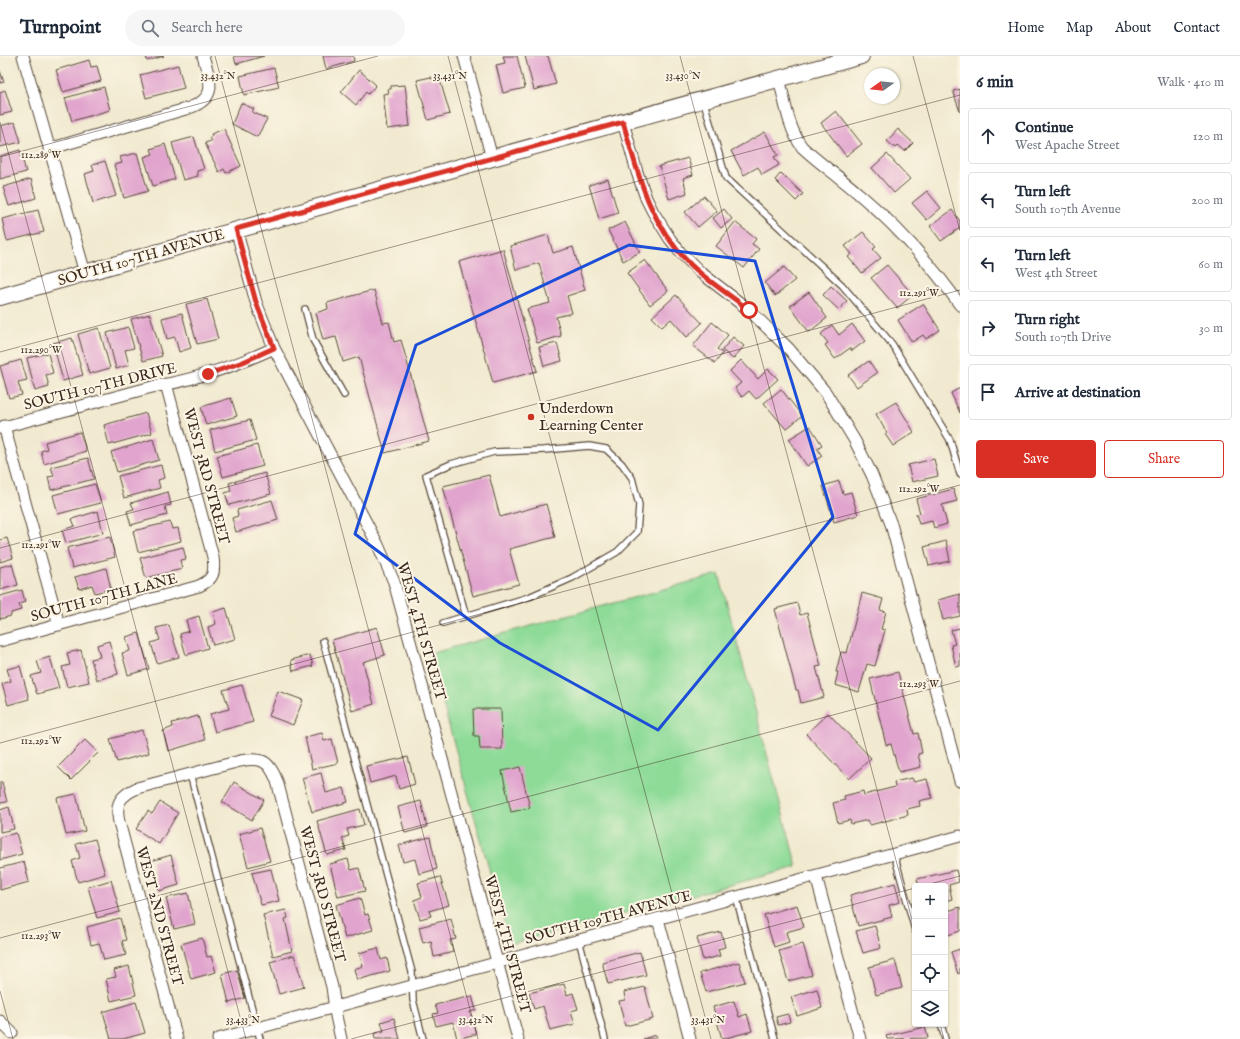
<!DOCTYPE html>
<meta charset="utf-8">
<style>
:root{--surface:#fff;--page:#f6f6f7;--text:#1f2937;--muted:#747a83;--line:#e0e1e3;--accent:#d93025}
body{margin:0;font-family:"IM FELL English",serif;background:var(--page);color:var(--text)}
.controls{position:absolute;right:12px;bottom:12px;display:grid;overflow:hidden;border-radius:4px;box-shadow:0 1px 3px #0004}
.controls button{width:36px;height:36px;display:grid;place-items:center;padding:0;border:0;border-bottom:1px solid var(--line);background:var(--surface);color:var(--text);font:20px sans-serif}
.compass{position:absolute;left:864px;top:12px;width:36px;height:36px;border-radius:50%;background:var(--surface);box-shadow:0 1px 3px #0004;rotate:255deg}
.stop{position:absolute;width:12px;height:12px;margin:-9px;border:3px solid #d93025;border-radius:50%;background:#fff}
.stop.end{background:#d93025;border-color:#fff;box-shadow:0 1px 4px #0008}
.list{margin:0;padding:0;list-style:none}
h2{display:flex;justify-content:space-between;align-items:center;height:52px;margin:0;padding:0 16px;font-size:17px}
h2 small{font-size:13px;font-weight:400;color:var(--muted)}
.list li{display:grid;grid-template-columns:26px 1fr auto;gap:12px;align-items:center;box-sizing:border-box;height:56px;margin:0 8px 8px;padding:0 8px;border:1px solid var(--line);border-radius:4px}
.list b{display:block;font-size:15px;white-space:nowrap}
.list p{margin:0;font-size:13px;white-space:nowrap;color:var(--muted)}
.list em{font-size:13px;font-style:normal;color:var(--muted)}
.actions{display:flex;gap:8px;padding:12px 16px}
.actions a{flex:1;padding:9px 0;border:1px solid var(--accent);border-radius:4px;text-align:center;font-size:14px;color:var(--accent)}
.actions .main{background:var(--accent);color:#fff}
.icon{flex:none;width:22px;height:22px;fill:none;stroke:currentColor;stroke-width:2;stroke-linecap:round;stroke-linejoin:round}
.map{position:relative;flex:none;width:960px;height:983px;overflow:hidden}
header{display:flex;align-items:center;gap:24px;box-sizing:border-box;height:56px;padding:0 20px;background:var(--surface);border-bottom:1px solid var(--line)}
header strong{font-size:19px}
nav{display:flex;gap:22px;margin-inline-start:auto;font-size:14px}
.search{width:280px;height:36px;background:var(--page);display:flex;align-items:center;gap:10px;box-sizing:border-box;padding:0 14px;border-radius:22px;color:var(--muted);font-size:15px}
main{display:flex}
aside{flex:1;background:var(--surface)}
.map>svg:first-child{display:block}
.green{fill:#8edb98;stroke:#64825b}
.building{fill:#e1a4ce}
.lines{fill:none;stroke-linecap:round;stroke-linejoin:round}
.lane-casing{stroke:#564739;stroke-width:8}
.street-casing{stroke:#564739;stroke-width:13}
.secondary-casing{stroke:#564739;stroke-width:18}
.lane{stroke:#fff;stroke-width:5.5}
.street{stroke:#fff;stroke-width:11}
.secondary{stroke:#fff;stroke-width:16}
.route{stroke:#d93025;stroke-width:5}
.marked{fill:none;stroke:#1d4ed8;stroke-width:3;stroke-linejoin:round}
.ticks{fill:none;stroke:#3b2a1e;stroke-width:1;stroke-opacity:0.45}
.poi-dot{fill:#c8321e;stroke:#fcf5e5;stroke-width:1.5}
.labels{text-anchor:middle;stroke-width:4;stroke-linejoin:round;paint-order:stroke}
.street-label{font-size:15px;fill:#3b2a1e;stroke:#fcf5e5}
.poi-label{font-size:15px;fill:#3b2a1e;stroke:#fcf5e5;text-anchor:start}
.ticks-label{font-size:10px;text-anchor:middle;fill:#3b2a1e;stroke:#fcf5e5;stroke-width:4;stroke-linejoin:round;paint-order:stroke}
</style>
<header>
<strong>Turnpoint</strong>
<div class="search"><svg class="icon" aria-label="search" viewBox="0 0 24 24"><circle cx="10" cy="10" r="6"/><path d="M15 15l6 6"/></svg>Search here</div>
<nav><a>Home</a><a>Map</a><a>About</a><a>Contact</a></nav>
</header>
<main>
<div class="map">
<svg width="960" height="983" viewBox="0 0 960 983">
<rect width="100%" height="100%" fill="#fcf5e5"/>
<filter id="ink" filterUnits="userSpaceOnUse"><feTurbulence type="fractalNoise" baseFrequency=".025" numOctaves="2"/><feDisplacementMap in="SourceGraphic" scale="8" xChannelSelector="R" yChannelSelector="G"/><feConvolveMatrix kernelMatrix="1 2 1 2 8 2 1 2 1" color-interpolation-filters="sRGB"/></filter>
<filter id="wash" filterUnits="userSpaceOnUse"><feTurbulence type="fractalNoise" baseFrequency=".012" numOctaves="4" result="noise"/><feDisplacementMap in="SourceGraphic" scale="16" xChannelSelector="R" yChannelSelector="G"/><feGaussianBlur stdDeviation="0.9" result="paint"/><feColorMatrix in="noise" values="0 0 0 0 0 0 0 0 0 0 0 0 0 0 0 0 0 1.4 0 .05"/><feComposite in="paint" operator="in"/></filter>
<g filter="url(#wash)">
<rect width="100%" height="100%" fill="#f1ead0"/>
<!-- green -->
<path class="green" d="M719 518 797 811 510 888 429 598Z"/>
<g id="blocks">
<!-- building -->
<path class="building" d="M146 0H164L147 5Z
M234 0H264L236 8Z
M323 0H353L354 5 326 13Z
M503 0H517L525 32 503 37 496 9 505 7Z
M525 0H548L556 28 534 34Z
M89 4 91 11 97 10 101 25 63 36 56 14Z
M178 9 184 32 146 42 140 19Z
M274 12 279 31 244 39 240 20Z
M359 14 376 29 368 38 366 36 356 49 341 36Z
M0 15 4 26 0 27Z
M431 21V23L439 21 450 58 428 64 417 24Z
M405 29 410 70 387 73 383 38 389 37 388 33H391V30Z
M104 31 110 54 72 65 65 42Z
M960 33V56L953 35Z
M5 34 12 56 0 59V36Z
M241 47 254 53 252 56 267 63 257 81 232 68Z
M836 55 862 88 846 100 821 67Z
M15 66 21 86 0 91V70Z
M224 73 241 110 226 117 224 113 219 116 205 87 211 85 209 82 212 80 211 78Z
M898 73 913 87 905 95 898 89 895 92 887 85Z
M765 76 778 99 774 101 779 109 762 119 758 111 744 119 731 95Z
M194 81 204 113 197 115 198 120 183 124 172 87Z
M165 88 175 123 153 130 144 101 153 98 151 93Z
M20 94 26 116 0 123V100Z
M137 97 148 135 124 142 114 109 122 107 120 101Z
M887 98 910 123 894 137 872 112Z
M688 102 693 119 683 122 687 137 669 143 659 110Z
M105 105 116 140 93 147 85 118 94 115 92 109Z
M781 117 803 138 796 145 775 124Z
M31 123 36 142 9 150 3 131Z
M608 123 618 157 599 163 589 129Z
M927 135 941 152 927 164 912 147Z
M704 140 717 155 698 171 685 156Z
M724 153 732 163 721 172 713 162Z
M38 154 44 176 7 185 2 163Z
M952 154 960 165V172L941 185 930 170Z
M625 166 640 196 623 205 608 174Z
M735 166 756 183 752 188 759 193 744 212 716 190Z
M863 176 876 191 873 193 881 202 862 217 848 201 852 198 845 190Z
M548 179 553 197 573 191 585 234 567 240 572 257 556 261 561 280 537 287 527 253 550 247 539 207 516 214 510 190Z
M503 193 537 315 493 327 459 206Z
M645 204 668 235 650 249 627 217Z
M887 209 913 239 897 252 871 222Z
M784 211 795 224 775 240 765 227Z
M831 230 847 245 839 254 823 239Z
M374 234 383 267 389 266 394 286 401 284 429 385 385 397 359 301 343 306 336 281 323 284 316 257 328 253 327 247Z
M809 236 827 262 809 276 790 250Z
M676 239 702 267 687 281 671 263 662 271 652 261Z
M207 243 218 283 197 288 186 248Z
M923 248 940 274 926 283 923 279 912 286 898 264Z
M182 257 191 292 179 296 175 281 167 283 162 262Z
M150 258 162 300 143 305 131 263Z
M712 266 728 279 717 293 723 297 715 307 693 290Z
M852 268 865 285 852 295 850 292 835 303 825 289 828 287 821 278 832 269 839 279Z
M128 271 134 292 125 294 129 309 116 313 107 277Z
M99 272 110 312 89 318 78 278Z
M733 281 744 290 733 303 722 294Z
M72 282 83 319 63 325 53 287Z
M557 287 562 305 544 310 539 291Z
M48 297 53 317 46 319 49 331 35 335 27 302Z
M21 304 27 324 18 326 22 339 9 342 0 310Z
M741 304 758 323 768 313 778 323 756 343 749 335 742 341 735 332 741 327 730 315Z
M869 305 877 317 857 331 848 319Z
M960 332V357L951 337Z
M781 333 802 360 786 373 764 347Z
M231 342 237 360 206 369 201 351Z
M896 346 914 376 893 390 885 378 887 377 876 358Z
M146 357 152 377 109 389 104 369Z
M250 364 256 384 215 395 210 374Z
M810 370 822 389 817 392 822 400 807 410 789 383Z
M80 376 86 395 44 408 41 395 47 393 45 386Z
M153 383 159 404 117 416 111 396Z
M257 389 263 410 223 421 217 400Z
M88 402 94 423 51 434 48 421 54 420 51 411Z
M934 403 938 420 912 426 908 409Z
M161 409 164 422 158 424 160 432 124 442 118 420Z
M265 417 271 438 229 449 225 437 231 435 229 427Z
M489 419 500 461 546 448 555 481 509 493 519 528 473 540 443 430Z
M839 425 843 438 851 436 858 459 834 466 823 430Z
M95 428 101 447 58 458 53 439Z
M953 433 957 445 942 449 947 468 934 472 932 465 919 468 916 458 920 457 916 443Z
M168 436 171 449 165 450 167 459 131 469 127 455 134 453 131 447Z
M272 444 278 464 236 476 232 462 238 460 237 454Z
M98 455 103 477 66 487 62 474 75 470 72 463Z
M170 466 172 473 178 472 181 485 138 496 133 475Z
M110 481 115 501 72 512 67 492Z
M7 482 13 502 0 506V484Z
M946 485 950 505 929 510 924 491Z
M183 491 186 503 180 504 182 513 146 522 140 502Z
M12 508 18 529 0 534V511Z
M106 512 111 533 95 537 92 529 79 533 75 521Z
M22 534 25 546 19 548 21 554 11 557V560L0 563V540Z
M862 537 883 543 880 554 886 556 881 573 885 574 875 610 867 608 859 636 835 629 838 616H836L841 596 847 597Z
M960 538V560L943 564 938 544Z
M797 547 800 559 807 557 821 610 816 611 824 641 801 647 798 634H796L775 553Z
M226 552 235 583 213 589 208 571 216 568 213 556Z
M199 560 208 592 186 599 180 578 189 575 186 564Z
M169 569 179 601 157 607 151 587 160 584 156 572Z
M377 571 385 599 363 606 374 648 352 655 332 584Z
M960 572V610L956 611 951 589 955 588 951 574Z
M139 577 149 613 128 619 122 597 130 595 126 581Z
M109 585 118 618 97 624 91 603 100 601 97 589Z
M81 594 89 626 67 631 62 611 70 609 67 597Z
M310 599 313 610 293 615 291 604Z
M50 601 59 632 37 638 31 620 41 617 37 605Z
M20 610 29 643 8 649 2 628 11 625 7 613Z
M898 616 914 678 918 677 922 697 918 698 921 711 899 716 891 688 886 689 870 623Z
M242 629 253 666 215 676 210 658 229 653 223 634Z
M278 635 303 644 293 669 269 660Z
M473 653H501L502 693H480L479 680H474Z
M828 657 871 702 849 723 806 678Z
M198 660 205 684 168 695 163 675 173 671 172 667Z
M142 674 149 697 117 706 110 683Z
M322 677 324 685 332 683 338 707 312 713 305 681Z
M85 684 98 697 71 724 58 711Z
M408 701 415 728 399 733 396 720 370 727 366 710Z
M520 711 530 752 511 756 502 715Z
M321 717 326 737 344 732 348 746 312 756 302 722Z
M912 722 914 726 927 723 932 742 919 745 920 750 907 753 908 759 870 769 868 764 851 768 850 764 838 767 833 747 845 744 844 740 863 735 864 739 895 731 894 726Z
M0 726H2L7 746 0 747Z
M234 726 264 744 252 764 222 746Z
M76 738 85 775 66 779 57 742Z
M421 745 427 771 405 777 398 751Z
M160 746 178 757 159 788 136 773 148 755 152 758Z
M9 751 14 773 0 776V754Z
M360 753 364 769 347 773 349 780 342 782 346 794 327 799 317 765Z
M260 772 270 805 248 811 239 778Z
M16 777 22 798 0 804V781Z
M430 781 437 813 419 818 415 803 403 806 399 789Z
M95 783 105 818 78 826 72 805 80 802 76 788Z
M171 799 179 829 159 835 151 805Z
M348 803 351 814 359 812 365 835 338 841 330 808Z
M24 806 29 826 0 834V812Z
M271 813 279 845 261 849 252 817Z
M956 814 959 826 949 829 952 843 945 845V830H919L917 823Z
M440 821 449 849 429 855 431 860 420 863 414 844 422 841 418 827Z
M111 824 120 856 97 862 88 831Z
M895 827 900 846 889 849 892 861 858 870 850 839Z
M188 837 195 868 174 873 166 842Z
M360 842 365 859 368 858 373 874 345 882 336 849Z
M797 849 804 871 786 876 789 886 774 891 764 859Z
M960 851V875L945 880V856Z
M286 854 288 862 285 863 292 895 273 900 263 859Z
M120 862 126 884 122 885 126 899 104 904 99 887 91 889 87 871Z
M451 863 456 883 450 884 453 896 434 901 431 885 423 887 419 871Z
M875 870 881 892 863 897 856 875Z
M721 876 725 891 718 893 720 900 703 904 697 882Z
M202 882 207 901 211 900 216 916 191 923 181 888Z
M803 888 812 919 788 925 779 895Z
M378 892 381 904 387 902 390 915 357 924 354 913 363 910 359 897Z
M960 893V917L958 918 951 896Z
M640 896 646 919 608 928 602 906Z
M294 899 304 931 279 938 270 906Z
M895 904 902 932 876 939 869 911Z
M739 906 745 926 706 936 700 917Z
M129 910 136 939 111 945 106 923 116 921 114 914Z
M237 914 245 942 229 947 222 918Z
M564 928 567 939 573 937 578 953 571 955 575 968 550 974 543 950 534 953 529 937Z
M645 931 653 963 625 970 619 945 625 944 624 936Z
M817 933 822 952 797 960 791 941Z
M472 940 476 954 470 956 476 978 457 983 453 966 436 970 433 958 438 957 435 949Z
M734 945 739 961 747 958 752 975 722 983 713 951Z
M136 946 145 977 123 983H111L103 956Z
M788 958 790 966 778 969 776 961Z
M394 962 400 983H375L374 978 384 975 381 966Z
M925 971 928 982 887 983 886 980Z
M656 979 657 983H643Z"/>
</g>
</g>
<g filter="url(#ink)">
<use href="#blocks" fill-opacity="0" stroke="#564739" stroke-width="1"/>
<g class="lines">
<defs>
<path id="lane" d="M704 46 726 122 842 229 892 288 950 384 960 418
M305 253 313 284 344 339
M443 567 529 541 572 522 617 496 637 476 639 449 632 422 622 408 606 393 589 390 544 394 494 396 451 408 426 419 466 560
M323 585 412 916 413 944 423 983
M190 718 260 983
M894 798 915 874
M736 841 775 983
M579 884 605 983
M941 968 945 983"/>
<path id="street" d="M23 0 85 217
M464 0 492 102
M779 22C785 45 788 72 802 91 820 108 841 122 859 138 898 171 931 208 960 249
M623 66 637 116 646 142 653 156 670 183 680 196 700 216 749 254 789 293 826 337 855 385 872 419 891 468 960 725
M49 93 189 52C219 41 210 25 203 0
M236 173 256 246 274 292 378 489 394 526 518 983
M4 370 59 569
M0 372 152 331C195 324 235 310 274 292
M0 585 199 530C214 523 215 517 213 501L166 328
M816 820 860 983
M658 863 690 983
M0 965 12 977
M177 983 119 766C115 747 120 740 137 732L240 705C261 701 269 704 277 725L332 931 336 960 341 983
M218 983 960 780"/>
<path id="secondary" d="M0 241 492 102 861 0"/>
</defs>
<!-- lane casing -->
<use href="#lane" class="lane-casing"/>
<!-- street casing -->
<use href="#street" class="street-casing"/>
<!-- secondary casing -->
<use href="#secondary" class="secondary-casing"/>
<!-- lane -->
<use href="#lane" class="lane"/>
<!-- street -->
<use href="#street" class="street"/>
<!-- secondary -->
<use href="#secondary" class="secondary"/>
</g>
</g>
<g class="lines" filter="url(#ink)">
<!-- route -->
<path class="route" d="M208 318 243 306 274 292 256 246 236 173 623 66C638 118 649 167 689 207 707 225 729 238 749 254"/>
</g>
<!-- marked area -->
<path class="marked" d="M629 189 755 205 833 461 658 674 500 587 355 478 416 289Z"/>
<!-- ticks -->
<path class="ticks" d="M215 0 478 983M448 0 711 983M680 0 915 875M913 0 960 175M0 66 246 983M0 101 378 0M0 296 960 39M0 492 960 234M0 687 960 429M922 830 960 820M0 882 960 625M0 935 13 983M940 968 944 983M351 983 915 832"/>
<!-- markers -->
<circle class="poi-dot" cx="531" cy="361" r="4"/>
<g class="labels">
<!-- street labels -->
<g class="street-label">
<text transform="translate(141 201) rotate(-16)" y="5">SOUTH 107TH AVENUE</text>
<text transform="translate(100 330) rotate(-14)" y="5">SOUTH 107TH DRIVE</text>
<text transform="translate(207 420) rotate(75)" y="5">WEST 3RD STREET</text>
<text transform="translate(104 541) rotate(-15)" y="5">SOUTH 107TH LANE</text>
<text transform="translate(422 575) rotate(74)" y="5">WEST 4TH STREET</text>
<text transform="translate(323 838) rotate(75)" y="5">WEST 3RD STREET</text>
<text transform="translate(160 860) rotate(75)" y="5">WEST 2ND STREET</text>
<text transform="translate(608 861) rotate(-15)" y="5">SOUTH 109TH AVENUE</text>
<text transform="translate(508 888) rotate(75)" y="5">WEST 4TH STREET</text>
</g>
<!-- poi labels -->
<g class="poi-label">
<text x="539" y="357">Underdown<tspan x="539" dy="17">Learning Center</tspan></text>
</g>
</g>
<g class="ticks-label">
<text x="218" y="23">33.432°N</text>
<text x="450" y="23">33.431°N</text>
<text x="683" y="23">33.430°N</text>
<text x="41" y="102">112.289°W</text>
<text x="919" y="240">112.291°W</text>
<text x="41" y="297">112.290°W</text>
<text x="919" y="436">112.292°W</text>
<text x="41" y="492">112.291°W</text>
<text x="919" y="631">112.293°W</text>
<text x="41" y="688">112.292°W</text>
<text x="41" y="883">112.293°W</text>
<text x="243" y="967">33.433°N</text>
<text x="476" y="967">33.432°N</text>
<text x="708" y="967">33.431°N</text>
</g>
</svg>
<div class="controls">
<button>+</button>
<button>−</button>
<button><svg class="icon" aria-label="locate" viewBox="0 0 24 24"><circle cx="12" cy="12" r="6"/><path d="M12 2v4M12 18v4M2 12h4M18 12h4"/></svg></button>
<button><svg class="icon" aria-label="layers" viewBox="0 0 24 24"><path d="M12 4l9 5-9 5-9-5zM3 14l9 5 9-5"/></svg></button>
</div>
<svg class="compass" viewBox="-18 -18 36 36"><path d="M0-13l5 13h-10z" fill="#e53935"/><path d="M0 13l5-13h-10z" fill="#747a83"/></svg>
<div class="stop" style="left:749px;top:254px"></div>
<div class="stop end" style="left:208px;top:318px"></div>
</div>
<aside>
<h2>6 min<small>Walk · 410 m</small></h2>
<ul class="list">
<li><svg class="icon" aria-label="ahead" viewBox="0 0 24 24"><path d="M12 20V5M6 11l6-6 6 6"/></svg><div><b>Continue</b><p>West Apache Street</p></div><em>120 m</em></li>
<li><svg class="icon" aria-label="left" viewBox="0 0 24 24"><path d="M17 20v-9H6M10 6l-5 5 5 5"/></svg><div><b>Turn left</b><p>South 107th Avenue</p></div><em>200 m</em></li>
<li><svg class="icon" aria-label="left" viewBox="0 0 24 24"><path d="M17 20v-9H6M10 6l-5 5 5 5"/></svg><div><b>Turn left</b><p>West 4th Street</p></div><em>60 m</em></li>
<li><svg class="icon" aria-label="right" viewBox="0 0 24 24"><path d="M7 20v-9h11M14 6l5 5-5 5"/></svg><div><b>Turn right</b><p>South 107th Drive</p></div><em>30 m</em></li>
<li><svg class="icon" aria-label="arrive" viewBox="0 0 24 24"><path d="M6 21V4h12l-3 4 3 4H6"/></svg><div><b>Arrive at destination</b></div></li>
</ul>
<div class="actions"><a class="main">Save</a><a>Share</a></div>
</aside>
</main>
